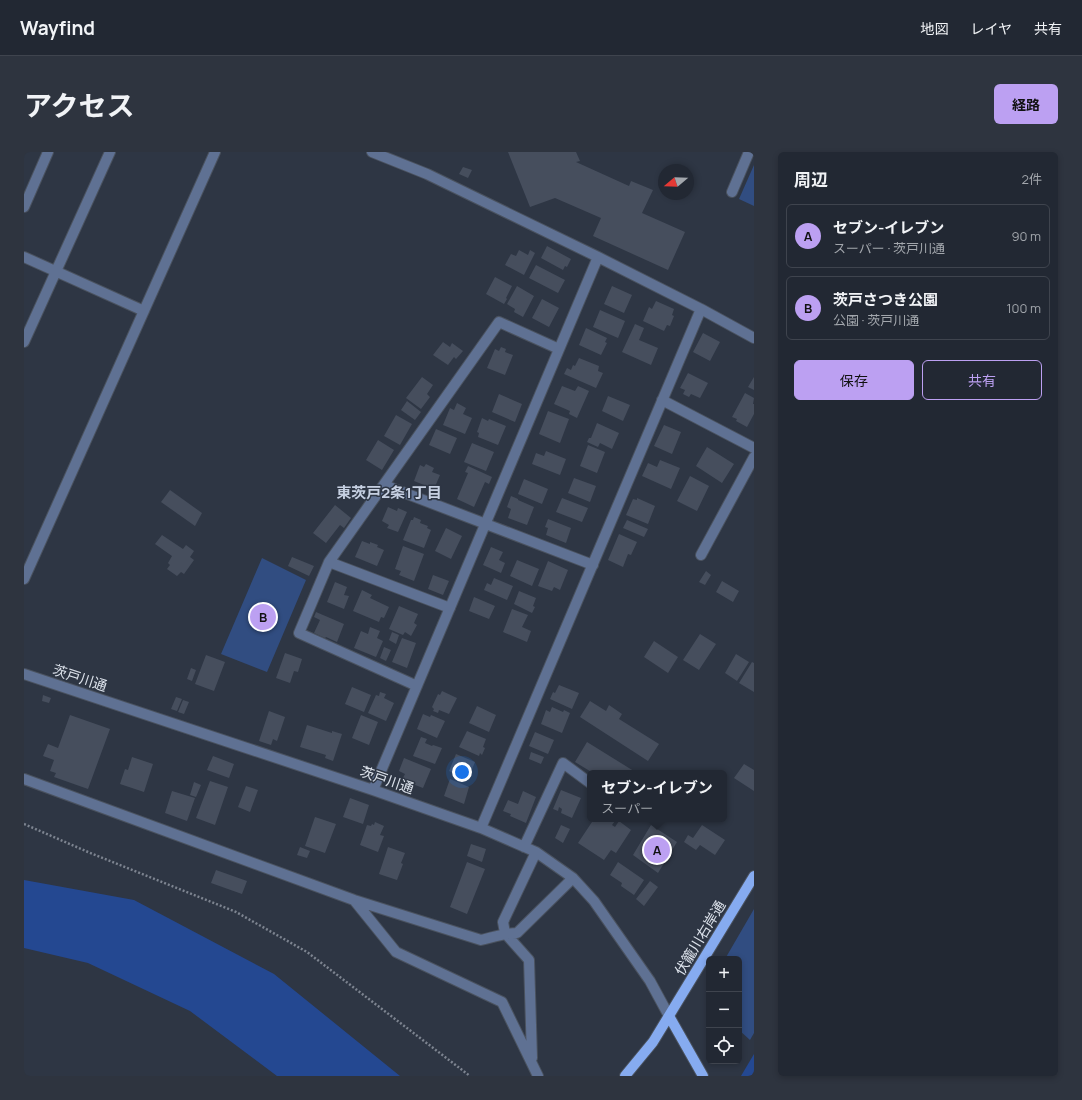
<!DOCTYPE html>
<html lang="ja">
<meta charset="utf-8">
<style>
:root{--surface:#222833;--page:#2e343f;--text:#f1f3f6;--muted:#a2a6ac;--line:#3f444e;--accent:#bca0f2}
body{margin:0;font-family:Manrope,"Noto Sans JP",sans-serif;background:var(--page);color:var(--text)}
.controls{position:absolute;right:12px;bottom:12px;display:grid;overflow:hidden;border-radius:6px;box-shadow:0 2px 6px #0003}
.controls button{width:36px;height:36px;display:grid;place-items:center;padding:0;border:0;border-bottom:1px solid var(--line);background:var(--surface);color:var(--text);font:20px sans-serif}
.compass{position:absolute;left:634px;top:12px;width:36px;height:36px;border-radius:50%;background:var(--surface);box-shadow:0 2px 6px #0003;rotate:251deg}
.you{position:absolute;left:438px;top:620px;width:14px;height:14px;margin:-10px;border:3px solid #fff;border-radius:50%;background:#1a73e8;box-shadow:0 0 0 6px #1a73e833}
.badge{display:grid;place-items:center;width:26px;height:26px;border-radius:50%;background:var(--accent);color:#111;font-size:13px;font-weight:700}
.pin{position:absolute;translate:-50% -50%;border:2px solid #fff;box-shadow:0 1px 4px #0006}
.popup{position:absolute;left:563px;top:618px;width:140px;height:52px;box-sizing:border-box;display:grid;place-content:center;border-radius:6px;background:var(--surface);filter:drop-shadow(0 1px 3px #0005);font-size:13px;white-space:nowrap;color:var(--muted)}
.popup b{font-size:15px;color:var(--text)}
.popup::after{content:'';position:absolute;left:50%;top:100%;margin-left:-8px;border:8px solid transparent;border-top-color:var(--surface)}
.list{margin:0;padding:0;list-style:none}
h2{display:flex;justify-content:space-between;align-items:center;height:52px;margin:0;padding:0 16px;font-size:17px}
h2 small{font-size:13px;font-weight:400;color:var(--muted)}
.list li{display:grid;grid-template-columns:26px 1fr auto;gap:12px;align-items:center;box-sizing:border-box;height:64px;margin:0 8px 8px;padding:0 8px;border:1px solid var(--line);border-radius:6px}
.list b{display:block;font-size:15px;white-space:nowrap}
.list p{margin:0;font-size:13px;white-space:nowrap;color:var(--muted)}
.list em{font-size:13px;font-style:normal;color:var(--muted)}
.actions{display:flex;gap:8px;padding:12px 16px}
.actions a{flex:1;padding:9px 0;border:1px solid var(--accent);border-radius:6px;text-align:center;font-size:14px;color:var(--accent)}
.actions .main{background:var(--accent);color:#111}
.icon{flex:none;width:22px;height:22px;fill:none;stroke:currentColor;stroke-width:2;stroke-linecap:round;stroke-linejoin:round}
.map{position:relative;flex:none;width:730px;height:924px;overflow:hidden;border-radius:6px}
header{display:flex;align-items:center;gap:24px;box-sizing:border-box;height:56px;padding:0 20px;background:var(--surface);border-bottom:1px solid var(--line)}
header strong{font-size:19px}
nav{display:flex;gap:22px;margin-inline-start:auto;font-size:14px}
.intro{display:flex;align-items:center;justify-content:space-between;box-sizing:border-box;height:96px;padding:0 24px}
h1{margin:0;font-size:28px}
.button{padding:10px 18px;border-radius:6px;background:var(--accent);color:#111;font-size:14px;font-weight:700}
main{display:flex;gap:24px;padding:0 24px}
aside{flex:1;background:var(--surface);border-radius:6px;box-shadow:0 2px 6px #0003}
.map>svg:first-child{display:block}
.green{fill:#314d81}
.water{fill:#244891}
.building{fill:#464e5d}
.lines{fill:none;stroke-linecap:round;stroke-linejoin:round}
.minor-casing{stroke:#4a525f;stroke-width:12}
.major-casing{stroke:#4a525f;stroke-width:12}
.path{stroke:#7d8490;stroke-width:2.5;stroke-dasharray:2 2;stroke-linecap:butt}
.minor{stroke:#5f7193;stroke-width:10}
.major{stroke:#86abf0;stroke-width:10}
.labels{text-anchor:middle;stroke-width:3;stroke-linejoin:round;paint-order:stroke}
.street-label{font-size:14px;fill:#dde3ec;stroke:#2e3644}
.neighbourhood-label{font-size:15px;font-weight:bold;fill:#c6d0e2;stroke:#2e3644}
</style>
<header>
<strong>Wayfind</strong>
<nav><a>地図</a><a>レイヤ</a><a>共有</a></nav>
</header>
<div class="intro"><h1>アクセス</h1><a class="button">経路</a></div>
<main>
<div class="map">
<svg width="730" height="924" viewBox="0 0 730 924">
<rect width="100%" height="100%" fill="#2e3644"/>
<!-- green -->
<path class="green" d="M730 13V54L715 47Z
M238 406 282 428 243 520 197 502Z
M730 757V881L726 888 715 878V807H701Z"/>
<!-- water -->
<path class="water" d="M0 728 110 748 250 822 376 924H253L166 859 64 811 0 796Z
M730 902V924H717Z"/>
<!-- building -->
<path class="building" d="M484 0H552L556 9 552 10 605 34 607 29 629 38 618 61 661 80 644 118 569 84 577 66 531 46 506 55Z
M439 15 448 18 444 26 435 22Z
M523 94 547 107 543 115 541 114 539 118 517 106Z
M495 98 504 103 506 98 511 101 500 123 481 113 487 102 492 104Z
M512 113 541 128 534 141 505 126Z
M471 125 488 134 482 146 483 147 480 152 462 142Z
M493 134 510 144 499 165 490 160 491 157 483 152Z
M588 134 608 143 600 161 580 152Z
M518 147 535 156 525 175 508 166Z
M632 149 650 157 648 163 650 164 646 174 643 173 640 179 619 169 625 155 628 157Z
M576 158 601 169 594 186 569 175Z
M611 172 620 176 615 188 634 196 627 213 598 200Z
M562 176 583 186 581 190 583 191 577 203 555 193Z
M679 181 696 190 686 209 669 200Z
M419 190 426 195 428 191 439 199 432 207 430 205 424 213 409 203Z
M477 195 482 197 481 200 489 203 481 223 463 216 471 197 475 199Z
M555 206 575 214 574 219 579 221 572 236 540 222 543 216 547 218 549 213 551 214Z
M664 221 684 231 676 246 667 242 665 245 659 242 661 238 656 236Z
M398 225 409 233 403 242 406 245 397 257 382 246Z
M730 225V238L724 235Z
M538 234 551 239 554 234 565 239 553 266 545 262 546 259 530 252Z
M721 241 730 246 729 252H730V262L723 275 712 269 713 267 708 265Z
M475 242 498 252 491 270 468 260Z
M584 244 606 253 599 269 578 259Z
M383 249 397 260 391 268 377 258Z
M433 251 442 256 439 262 448 266 441 282 419 273 426 256 430 258Z
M524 259 545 267 536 291 515 282Z
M372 263 388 272 376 293 360 284Z
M458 266 464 269 465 267 482 274 474 293 454 285 455 281 453 280Z
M573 271 595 281 588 297 576 291 574 295 563 290 565 286H567Z
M640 273 657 280 648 302 630 294Z
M412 277 433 286 426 302 405 293Z
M354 288 370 298 358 318 342 308Z
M448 291 470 300 462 319 440 310Z
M564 293 581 300 573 321 556 314Z
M683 295 710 312 698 331 672 314Z
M522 299 542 307 536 323 508 312 512 301 520 304Z
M636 308 656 316 647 337 618 324 624 311 633 315Z
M402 312 410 316 408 320 416 323 410 337 390 329 396 313 400 315Z
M444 314 468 325 465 332 461 330 450 355 433 347 444 321 441 320Z
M666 324 685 334 673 359 653 349Z
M550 326 572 334 566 350 544 341Z
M500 327 524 337 518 352 494 342Z
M146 338 178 361 171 374 137 350Z
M487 344 494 347V348L510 355 503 373 484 366 487 357 483 355Z
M538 346 564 356 558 370 532 360Z
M613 346 631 354 624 372 602 363 609 347 613 348Z
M311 353 327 366 320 376 316 373 302 391 289 381Z
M364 355 373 359 374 356 383 360 374 380 363 376 365 373 358 369Z
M390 365 397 368 396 371 404 374 403 376 407 378 400 396 379 388 387 368H389Z
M524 367 547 376 542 391 522 383 524 376 521 375Z
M603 368 624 377 620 385 599 376Z
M422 376 438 384 427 407 411 399Z
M595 382 613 390 607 403 604 402 599 415 584 408Z
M138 383 159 397 162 393 170 399 166 405 170 408 160 422 157 420 153 424 143 417 146 413 144 411 148 404 131 392Z
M338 389 346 392V390L354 393 353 395 360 398 353 414 331 405Z
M379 394 400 402 390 429 375 423 377 419 371 417Z
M467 395 479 400 475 408 481 411 477 421 459 413Z
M268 405 290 414 285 424 264 414Z
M493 408 515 417 508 434 486 424Z
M524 409 544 418 536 438 530 435 528 439 514 434Z
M682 419 687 423 681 433 675 430Z
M409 423 425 429 419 443 404 437Z
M470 426 489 434 483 448 460 438 463 431 467 433Z
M698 429 715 439 709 450 692 440Z
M311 430 323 435 320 443 325 444 320 457 303 450Z
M338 438 348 443 346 446 365 455 360 466 357 465 355 470 329 459Z
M495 439 512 446 509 454 511 455 508 461 490 452Z
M450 445 471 454 465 467 445 459Z
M375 454 394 462 390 471 393 473 387 484 381 480 379 483 365 477Z
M488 457 504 463 498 475 507 479 503 490 479 480Z
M292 460 320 472 313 490 302 485 301 486 290 481 296 468 290 465Z
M346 475 356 479 353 486 359 489 352 505 330 496 337 479 344 482Z
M368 480 375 483 372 492 365 488Z
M676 482 692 492 675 518 659 508Z
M378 486 392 491 383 516 368 510Z
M630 489 654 505 644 521 620 505Z
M360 495 367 498 362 509 356 506Z
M261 501 278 507 274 520 270 519 266 531 252 526Z
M712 502 725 510 713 529 701 521Z
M182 503 201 510 190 539 171 532Z
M728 510 730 511V540L715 531Z
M167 516 172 518 168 529 163 527Z
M535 533 555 541 548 557 526 547 529 540 531 541Z
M328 535 347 543 340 560 321 552Z
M418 539 433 546 425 562 415 558 414 561 409 559 410 557 408 555 414 542 416 543Z
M356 540 362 542 360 546 370 551 362 569 344 561 352 543 355 544Z
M19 543 27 546 25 551 18 549Z
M152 545 158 547 153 559 147 557Z
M159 548 165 550 160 562 154 560Z
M566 549 582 559 585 553 598 562 595 567 635 592 624 609 556 565Z
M453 554 472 563 465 580 445 571Z
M528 555 539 560 540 558 546 561 538 581 517 572 522 558 526 560Z
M245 559 261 565 253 589 249 587 247 593 235 589Z
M399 562 406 565 407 563 421 569 413 586 393 577Z
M46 563 86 577 64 637 30 625 32 621 26 619 30 608 19 604 24 592 34 596Z
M337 563 354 570 345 593 328 586Z
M283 573 308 581V579L318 582 309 609 301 606 302 603 276 595Z
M443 579 462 587 459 595 461 596 458 603 456 601 455 604 435 595Z
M511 580 530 588 524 602 505 594Z
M397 585 403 587 401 591 408 594 409 593 418 596 411 612 389 604Z
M563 590 613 621H569L551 610Z
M507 600 520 605 517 612 505 607Z
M432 602 451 610 444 627 425 619Z
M189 604 210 612 205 626 183 618Z
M108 605 129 612 120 640 96 632 101 617 104 618Z
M380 606 407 617 399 636 378 628 381 622 375 619Z
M720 612 730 618V639L710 626Z
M426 627 445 635 440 652 420 644Z
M186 629 204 635 191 673 172 666Z
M170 630 177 633 172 645 166 643Z
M222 634 234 638 226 660 214 655Z
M537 638 557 646 548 666 537 661 538 657 535 655 534 659 529 657Z
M148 639 171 646 163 669 141 661Z
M499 639 512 645 502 671 486 664 487 662 479 659 484 648 494 652Z
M326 646 345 653 339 672 319 665Z
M291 665 312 672 301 701 281 694Z
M570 667H589L591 669 588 673 591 675 595 669 607 678 592 701 587 698 580 708 554 691Z
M351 670 360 674 356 683 360 684 354 700 336 693 343 673 347 674 348 672 350 673Z
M537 673 546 677 539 691 531 686Z
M627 673 653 690 634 721 609 703Z
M678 673 701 688 691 703 676 693 672 698 660 690 664 683 669 686Z
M447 692 462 697 458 710 443 704Z
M276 695 286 699 283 706 273 703Z
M364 695 381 701 377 711 379 712 373 728 355 722Z
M443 710 461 717 443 762 426 755Z
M594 710 620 728 610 743 597 734 598 731 586 723Z
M192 718 223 729 218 742 187 731Z
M626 729 634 735 620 754 612 747Z"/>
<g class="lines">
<defs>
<path id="minor" d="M348 0 403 22 574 105 677 157 730 186
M708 40 725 0
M0 55 24 0
M0 105 120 159
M0 190 86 0
M638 248 730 296
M360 333 569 413
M677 403 730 305
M305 410 426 456
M0 427 191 0
M0 522 349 638 457 676 512 700 549 726 570 749 626 829 645 864
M393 534 275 481 305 410 475 170 535 197
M0 627 330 748 457 788C470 785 480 781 493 781L549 726
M349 638 574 105
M457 676 677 157
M500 695 539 611 566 631
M330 748 372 800 478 850 514 924
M508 906 505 808 481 781 479 770 512 700"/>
<path id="major" d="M645 864 679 924
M601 924 629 890 730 724"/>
</defs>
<!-- minor casing -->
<use href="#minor" class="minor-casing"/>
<!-- major casing -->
<use href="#major" class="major-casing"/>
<!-- path -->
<path class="path" d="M0 672 64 700 212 760 283 800 446 924"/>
<!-- minor -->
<use href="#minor" class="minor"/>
<!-- major -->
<use href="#major" class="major"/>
</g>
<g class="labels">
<!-- street labels -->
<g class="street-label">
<text transform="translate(56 526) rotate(18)" y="5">茨戸川通</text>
<text transform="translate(363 628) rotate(19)" y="5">茨戸川通</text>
<text transform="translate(676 786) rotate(-59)" y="5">伏籠川右岸通</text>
</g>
<!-- neighbourhood labels -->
<g class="neighbourhood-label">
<text x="365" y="346">東茨戸2条1丁目</text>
</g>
</g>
</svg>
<div class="controls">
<button>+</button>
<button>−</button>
<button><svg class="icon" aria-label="locate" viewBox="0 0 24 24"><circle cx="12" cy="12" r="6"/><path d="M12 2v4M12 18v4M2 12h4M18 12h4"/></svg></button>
</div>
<svg class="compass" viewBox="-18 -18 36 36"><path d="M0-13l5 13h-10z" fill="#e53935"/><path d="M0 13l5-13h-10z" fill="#a2a6ac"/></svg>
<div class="you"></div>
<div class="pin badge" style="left:633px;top:698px">A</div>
<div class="popup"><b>セブン-イレブン</b>スーパー</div>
<div class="pin badge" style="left:239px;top:465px">B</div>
</div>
<aside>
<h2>周辺<small>2件</small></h2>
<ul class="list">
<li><span class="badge">A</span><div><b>セブン-イレブン</b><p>スーパー · 茨戸川通</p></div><em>90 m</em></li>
<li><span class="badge">B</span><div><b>茨戸さつき公園</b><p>公園 · 茨戸川通</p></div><em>100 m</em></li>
</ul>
<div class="actions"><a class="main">保存</a><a>共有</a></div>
</aside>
</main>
